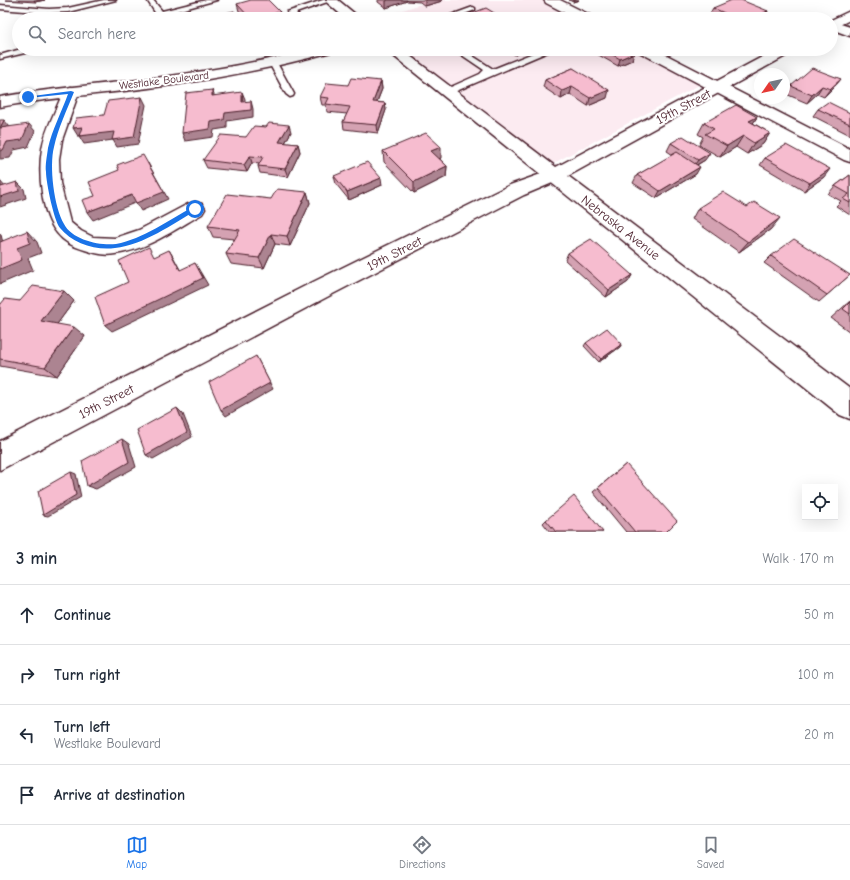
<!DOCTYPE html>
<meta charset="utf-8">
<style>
:root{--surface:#fff;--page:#f2f2f3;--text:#1f2937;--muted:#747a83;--line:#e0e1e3;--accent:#1a73e8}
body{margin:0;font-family:"Comic Neue",sans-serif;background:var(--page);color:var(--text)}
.controls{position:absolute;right:12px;bottom:12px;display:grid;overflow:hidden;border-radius:0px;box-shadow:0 4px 16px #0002}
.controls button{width:36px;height:36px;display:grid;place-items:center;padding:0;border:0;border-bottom:1px solid var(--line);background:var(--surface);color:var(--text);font:20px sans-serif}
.compass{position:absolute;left:754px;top:68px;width:36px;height:36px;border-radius:50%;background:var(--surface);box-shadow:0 4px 16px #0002;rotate:236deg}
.stop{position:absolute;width:12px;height:12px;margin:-9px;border:3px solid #1a73e8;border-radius:50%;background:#fff}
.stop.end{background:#1a73e8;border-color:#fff;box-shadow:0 1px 4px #0008}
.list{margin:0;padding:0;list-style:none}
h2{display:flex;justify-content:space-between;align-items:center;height:52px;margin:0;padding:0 16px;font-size:17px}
h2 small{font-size:13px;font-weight:400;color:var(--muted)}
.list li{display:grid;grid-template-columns:26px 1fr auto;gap:12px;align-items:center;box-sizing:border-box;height:60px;padding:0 16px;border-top:1px solid var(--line)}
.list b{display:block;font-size:15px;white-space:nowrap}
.list p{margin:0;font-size:13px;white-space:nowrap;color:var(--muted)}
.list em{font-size:13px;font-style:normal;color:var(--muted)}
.icon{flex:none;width:22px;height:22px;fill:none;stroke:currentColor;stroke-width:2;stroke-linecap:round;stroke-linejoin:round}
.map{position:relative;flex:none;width:850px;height:532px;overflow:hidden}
.search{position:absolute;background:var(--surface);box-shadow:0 4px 16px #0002;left:12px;right:12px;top:12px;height:44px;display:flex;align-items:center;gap:10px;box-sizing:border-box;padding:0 14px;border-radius:22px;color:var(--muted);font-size:15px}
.sheet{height:292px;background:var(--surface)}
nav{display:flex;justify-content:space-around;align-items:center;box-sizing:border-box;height:56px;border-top:1px solid var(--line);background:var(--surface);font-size:11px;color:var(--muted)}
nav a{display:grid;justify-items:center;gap:2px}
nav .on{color:var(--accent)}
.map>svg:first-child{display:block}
.built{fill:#fcebf1}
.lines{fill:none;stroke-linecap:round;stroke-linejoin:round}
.lane-casing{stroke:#4a1f2b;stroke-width:3}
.street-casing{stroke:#4a1f2b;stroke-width:3}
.secondary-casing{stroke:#4a1f2b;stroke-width:3}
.lane{fill:#fff;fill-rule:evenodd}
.street{fill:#fff;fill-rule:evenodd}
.secondary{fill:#fff;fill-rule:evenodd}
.wall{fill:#d4a2b2;stroke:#4a1f2b}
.shaded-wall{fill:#ac8491;stroke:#4a1f2b}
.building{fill:#f6bccf;stroke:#4a1f2b}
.route{fill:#1a73e8}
.labels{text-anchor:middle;stroke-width:4;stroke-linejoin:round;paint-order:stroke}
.far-street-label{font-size:11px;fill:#4a1f2b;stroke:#fff}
.street-label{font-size:13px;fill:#4a1f2b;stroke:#fff}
</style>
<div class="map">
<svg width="850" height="532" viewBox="0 0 850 532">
<rect width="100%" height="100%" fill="#fff"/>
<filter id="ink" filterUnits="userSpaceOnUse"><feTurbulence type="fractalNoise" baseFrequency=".025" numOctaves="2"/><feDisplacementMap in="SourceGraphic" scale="8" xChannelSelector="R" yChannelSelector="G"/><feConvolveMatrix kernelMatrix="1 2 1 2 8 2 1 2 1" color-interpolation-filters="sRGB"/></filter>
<g filter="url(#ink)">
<!-- built -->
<path class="built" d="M434 0H542L578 19H374Z
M402 49H635L701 84 552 164Z"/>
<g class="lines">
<defs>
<path id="lane" d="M104 0H116L68 12 49 13 0 9V5L49 9 68 8Z
M147 0H153L162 11 206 0H217L162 15 157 19H144L156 14Z
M323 0H333L296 13 300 17 299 19H291L292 17 287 12Z
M473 7 475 8V10L451 19H440Z
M21 49H34L33 51 0 59V55Z
M453 49H462L493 69 543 49H549L550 51 447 95 444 94 443 92 444 90 480 74 484 70Z
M270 61H273L277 63 294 94 293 96 290 97 286 94 269 63Z"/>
<path id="street" d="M544 0H560L592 16 594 19H577L546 3Z
M831 21 850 27V36L831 29Z
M637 49H655L850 149V162L844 160 639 52Z
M71 87 77 89 79 92 62 140 59 159 60 183 70 222 81 231 93 237 115 238 139 230 188 204 195 202 202 204 205 209 202 214C174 230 147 250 115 254 104 256 95 253 85 250 74 247 64 242 57 233 41 214 38 172 42 149 45 129 56 111 63 92L65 89Z
M555 169 562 171 564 175 562 179 524 195 327 297 0 470V441L311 283 510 185Z"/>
<path id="secondary" d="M324 0H338L361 19H346Z
M850 11V20L831 29V20Z
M310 49H333L331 52C281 66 230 76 179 84 119 93 59 96 0 107V97C46 89 93 85 139 80 196 73 254 64 310 49Z
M385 49H401L556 167 777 49H795L793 52 568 176 850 389V419L840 415Z"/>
</defs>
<!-- lane casing -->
<use href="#lane" class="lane-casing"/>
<!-- street casing -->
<use href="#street" class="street-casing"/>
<!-- secondary casing -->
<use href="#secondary" class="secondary-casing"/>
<!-- lane -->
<use href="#lane" class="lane"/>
<!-- street -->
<use href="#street" class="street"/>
<!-- secondary -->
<use href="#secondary" class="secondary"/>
</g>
<!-- wall -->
<path class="wall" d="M5 0H45L35 2Z
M378 0H442V1L425 6 420 2 407 1 386 8 378 2Z
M569 0H579L573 2Z
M237 4 282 19H247L239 11Z
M713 8 768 11 764 18 762 19H718L709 15Z
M470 14 504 19H469Z
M493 49H530L515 55 509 51 501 54Z
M588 49H628L634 53 632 60 618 66Z
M573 68 607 98 588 106 570 94 561 99 543 87 545 80Z
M841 79 835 86 824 97 817 94 807 103 786 94 791 86Z
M381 81 382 89 377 102 385 103 386 110 378 133 344 129 343 122 347 114 327 112 326 105H322L320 97 348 85Z
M818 109 850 113V135L813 116Z
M757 117 753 123 770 133 763 144 747 154 736 147 720 157 699 145 703 137 698 134 704 123Z
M291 132 285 143 298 144 300 152 288 177 260 173 258 166 259 164 252 163 247 172 207 168 203 160 246 137Z
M671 143 705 160 697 165 696 174 656 198 633 183 637 175 673 155 667 151Z
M383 151 441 158H439L447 166 446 177 414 193 384 162Z
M765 158 824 177 804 191 760 165Z
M850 175V215L836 206 841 201 828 194 835 186Z
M334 176 382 185 349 200 336 184Z
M307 192 310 203 290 246 275 244 264 268 231 264 226 254 234 239 213 237 208 226 271 199Z
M698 208 771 229 739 252 692 219Z
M568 253 632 275 628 282 606 297 565 260Z
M771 256 850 275 819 302 764 263Z
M20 301H74L57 324 85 336 57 376 0 366V304Z
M850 301V332L831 318Z
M586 343 620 347 599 362 584 346Z
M626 464 666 532H626L593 492Z
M546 520 603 532H550L543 523Z"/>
<!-- shaded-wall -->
<path class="shaded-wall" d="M34 0H45L35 2Z
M388 0H407V1L386 8V1Z
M425 0H442V1L425 6Z
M573 0H579L573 2Z
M768 11 764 18 762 19H750Z
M280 12 282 19H253Z
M501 49H509V51L501 54Z
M516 49H530L515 55Z
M634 53 632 60 618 66 620 59Z
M841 79 835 86 824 97 830 89Z
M381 81 382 89 374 109 373 102Z
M822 86 817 94 807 103 812 95Z
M572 87 570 94 561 99 562 91Z
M212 90 215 97 212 96Z
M609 90 607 98 588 106 590 98Z
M242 92 245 99V110L242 102Z
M142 97 146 105 138 144 117 147 113 140 84 144 79 136Z
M251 101 253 109V117L227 121V128L214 130 213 137 185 141 182 133 211 122 225 113Z
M385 103 386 110 378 133 377 125Z
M757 117 750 128 749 121Z
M4 120 10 127 0 128Z
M29 124 35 131 28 147 14 150 10 158 0 159V151L7 142Z
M289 125 291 132 281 150 279 142Z
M82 127 87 135 78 136 73 128Z
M770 133 763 144 747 154 754 143Z
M743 136 736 147 720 157 727 146Z
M298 144 300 152 288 177 285 169Z
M441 147V158L431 162V151Z
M710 153 705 160 693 167 698 160Z
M250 156 252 163 247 172 244 165Z
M148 163 168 199 141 211 136 203Z
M447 166 446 177 414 193V182Z
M700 167 696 174 656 198 660 191Z
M830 169 824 177 804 191 810 183Z
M381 178 382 185 349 200 347 192Z
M0 181 6 188 17 182 24 189 26 198 0 207 1 187Z
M307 192 310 203 290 246 287 236Z
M132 195 137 202 93 220 87 212Z
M780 218 771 229 739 252 748 242Z
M27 231 37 242 41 253 28 258 33 270 0 284V269L17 248Z
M0 233 1 235 6 254 0 248Z
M271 234 275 244 264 268 259 258Z
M169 250 174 258 184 277 180 270Z
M195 263 208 285 112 331 105 325Z
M632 275 628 282 606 297 609 290Z
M64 291 74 301 52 331 41 321Z
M74 327 85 336 57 376 45 367Z
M622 344 620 347 599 362 601 359Z
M256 356 273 389 226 416 221 410Z
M177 408 183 414 192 437 153 459 146 455Z
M122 439 129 444 136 467 96 489 87 486Z
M71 472 76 474 81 497 48 516 43 515Z"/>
<!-- building -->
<path class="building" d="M251 0H268L280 12 251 19 237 4Z
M732 0H741L768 11 750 19H738L713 8Z
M486 8 504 19H471L476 17 470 14Z
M234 11 240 19H213L211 16Z
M529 16 534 19H521Z
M603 49H628L634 53 620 59Z
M573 68 609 90 590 98 572 87 562 91 545 80Z
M812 68 841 79 830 89 822 86 812 95 791 86Z
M351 78 381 81 373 102 385 103 377 125 343 122 350 107 326 104 329 98 320 97 327 83 348 85Z
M212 90V96L242 92V102L251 101V110L225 113 224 120 211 122 210 129 182 133 186 93Z
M142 97 134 137 112 140 114 132 79 136 82 127 73 128 76 118 104 115 108 101Z
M828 102 850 113V124L818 109Z
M736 105 757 117 749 121 770 133 754 143 743 136 727 146 705 134 714 129 704 123Z
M0 120H4L0 128 29 124 22 140 7 142 3 150 0 151Z
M269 123 289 125 279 142 298 144 285 169 258 166 263 157 250 156 244 165 203 160 221 135 246 137 254 126 266 127Z
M426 133 441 147 431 151 447 166 414 182 383 151Z
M683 136 710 153 698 160 671 143Z
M786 145 830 169 810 183 765 158Z
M677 152 700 167 660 191 637 175Z
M143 155 164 192 136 203 132 195 87 212 82 200 95 196 89 182 119 170 117 165Z
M367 162 381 178 347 192 334 176Z
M850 175V203L843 199 849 194 835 186Z
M17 182 19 191 0 197V184L1 187Z
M277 189 307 192 287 236 271 234 259 258 226 254 240 230 208 226 227 194 271 199Z
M723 192 747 207 754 202 780 218 748 242 698 208Z
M27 231 30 243 17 248 22 260 0 269V242Z
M591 239 632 275 609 290 568 253Z
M794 239 850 275 827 295 771 256Z
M149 247 154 257 169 250 180 270 195 263 203 278 105 325 95 297 128 282 119 261Z
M33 286 64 291 41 321 74 327 45 367 0 359V305L5 299 20 301Z
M850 302V314L843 309Z
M607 328 622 344 601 359 586 343Z
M256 356 270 383 221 410 209 382Z
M177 408 187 432 146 455 137 430Z
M122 439 129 462 87 486 82 461Z
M626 464 677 521 666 532H635L598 488Z
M71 472 76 495 43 515 38 491Z
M574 496 603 532H556L546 520Z"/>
</g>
<!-- route -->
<path class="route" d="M71 91 74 92C67 110 58 128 54 147 49 166 54 207 64 224 72 240 100 246 116 244 143 239 169 220 193 207H197V210C172 224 144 245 115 248 96 251 72 243 60 228 54 221 46 182 46 172 45 165 47 156 48 148 52 130 62 111 68 94L28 98 25 97Z"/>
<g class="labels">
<!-- far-street labels -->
<g class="far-street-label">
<text transform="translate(164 80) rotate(-7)" y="4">Westlake Boulevard</text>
</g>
<!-- street labels -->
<g class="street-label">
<text transform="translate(683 106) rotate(-28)" y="5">19th Street</text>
<text transform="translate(621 227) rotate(38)" y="5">Nebraska Avenue</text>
<text transform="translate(394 253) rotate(-27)" y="5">19th Street</text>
<text transform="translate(106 401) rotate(-27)" y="5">19th Street</text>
</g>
</g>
</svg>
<div class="controls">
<button><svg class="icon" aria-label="locate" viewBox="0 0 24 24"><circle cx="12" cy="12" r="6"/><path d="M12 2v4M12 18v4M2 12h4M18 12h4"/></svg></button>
</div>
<svg class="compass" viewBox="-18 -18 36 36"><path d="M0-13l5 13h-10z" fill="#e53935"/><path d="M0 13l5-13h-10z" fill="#747a83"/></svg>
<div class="stop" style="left:195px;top:209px"></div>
<div class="stop end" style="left:28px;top:97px"></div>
<div class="search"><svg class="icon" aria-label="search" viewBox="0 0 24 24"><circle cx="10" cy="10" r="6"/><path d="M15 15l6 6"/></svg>Search here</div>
</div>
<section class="sheet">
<h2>3 min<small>Walk · 170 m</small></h2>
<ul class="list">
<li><svg class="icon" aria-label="ahead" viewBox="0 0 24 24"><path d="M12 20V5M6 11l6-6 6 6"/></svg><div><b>Continue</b></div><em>50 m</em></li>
<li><svg class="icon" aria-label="right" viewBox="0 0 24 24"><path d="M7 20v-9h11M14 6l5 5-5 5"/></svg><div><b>Turn right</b></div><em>100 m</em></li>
<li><svg class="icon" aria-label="left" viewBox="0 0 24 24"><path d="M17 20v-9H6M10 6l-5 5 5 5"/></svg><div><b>Turn left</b><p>Westlake Boulevard</p></div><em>20 m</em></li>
<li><svg class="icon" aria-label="arrive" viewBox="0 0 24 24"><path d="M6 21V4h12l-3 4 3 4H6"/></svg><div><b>Arrive at destination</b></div></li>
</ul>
</section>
<nav>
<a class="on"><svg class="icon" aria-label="map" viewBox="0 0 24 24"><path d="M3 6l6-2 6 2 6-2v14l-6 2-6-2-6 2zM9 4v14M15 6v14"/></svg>Map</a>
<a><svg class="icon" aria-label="directions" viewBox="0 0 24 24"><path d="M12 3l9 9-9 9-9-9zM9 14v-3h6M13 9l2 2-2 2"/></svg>Directions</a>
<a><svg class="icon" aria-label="saved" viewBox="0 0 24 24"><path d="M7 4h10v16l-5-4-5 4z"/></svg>Saved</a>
</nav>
